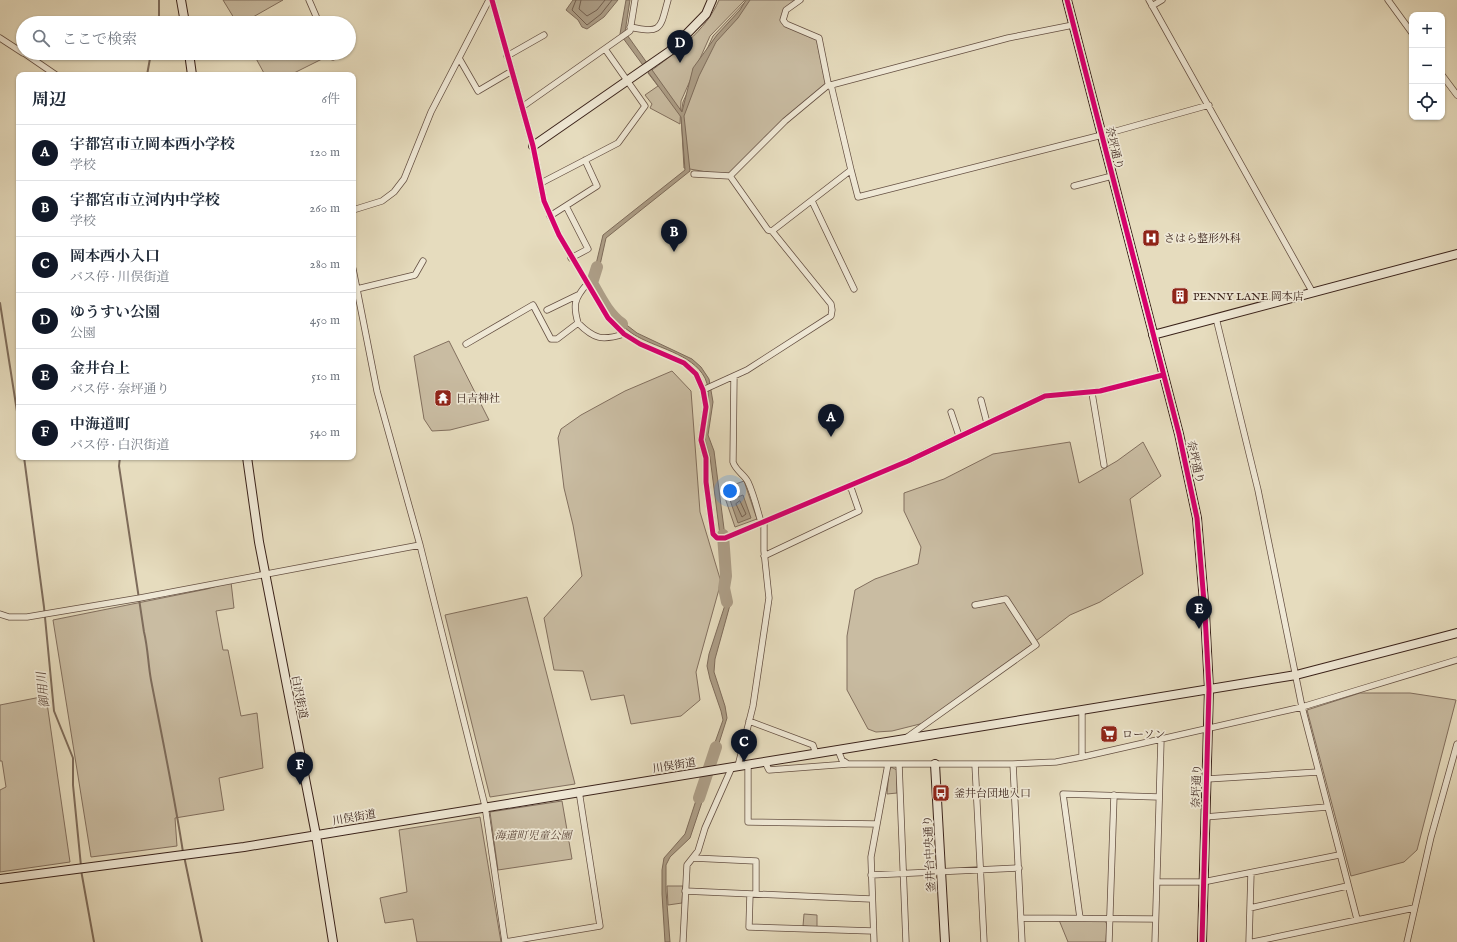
<!DOCTYPE html>
<html lang="ja">
<meta charset="utf-8">
<style>
:root{--surface:#fff;--page:#f6f6f7;--text:#1f2937;--muted:#747a83;--line:#e0e1e3;--accent:#111827}
body{margin:0;font-family:"IM FELL English","Noto Serif JP",serif;background:var(--page);color:var(--text)}
.controls{position:absolute;right:12px;top:12px;display:grid;overflow:hidden;border-radius:8px;box-shadow:0 1px 3px #0004}
.controls button{width:36px;height:36px;display:grid;place-items:center;padding:0;border:0;border-bottom:1px solid var(--line);background:var(--surface);color:var(--text);font:20px sans-serif}
.you{position:absolute;left:730px;top:491px;width:14px;height:14px;margin:-10px;border:3px solid #fff;border-radius:50%;background:#1a73e8;box-shadow:0 0 0 6px #1a73e833}
.badge{display:grid;place-items:center;width:26px;height:26px;border-radius:50%;background:var(--accent);color:#fff;font-size:13px;font-weight:700}
.pin{position:absolute;translate:-50% -33px;filter:drop-shadow(0 1px 2px #0008)}
.pin::after{content:'';position:absolute;top:21px;width:14px;height:12px;background:inherit;clip-path:polygon(0 0,100% 0,50% 100%)}
.list{margin:0;padding:0;list-style:none}
h2{display:flex;justify-content:space-between;align-items:center;height:52px;margin:0;padding:0 16px;font-size:17px}
h2 small{font-size:13px;font-weight:400;color:var(--muted)}
.list li{display:grid;grid-template-columns:26px 1fr auto;gap:12px;align-items:center;box-sizing:border-box;height:56px;padding:0 16px;border-top:1px solid var(--line)}
.list b{display:block;font-size:15px;white-space:nowrap}
.list p{margin:0;font-size:13px;white-space:nowrap;color:var(--muted)}
.list em{font-size:13px;font-style:normal;color:var(--muted)}
.icon{flex:none;width:22px;height:22px;fill:none;stroke:currentColor;stroke-width:2;stroke-linecap:round;stroke-linejoin:round}
.map{position:relative;flex:none;width:1457px;height:942px;overflow:hidden}
.search{position:absolute;background:var(--surface);box-shadow:0 1px 3px #0004;left:16px;top:16px;width:340px;height:44px;display:flex;align-items:center;gap:10px;box-sizing:border-box;padding:0 14px;border-radius:22px;color:var(--muted);font-size:15px}
.panel{position:absolute;background:var(--surface);box-shadow:0 1px 3px #0004;left:16px;top:72px;width:340px;height:388px;border-radius:8px}
.map>svg:first-child{display:block}
.green{fill:#c9bca2;stroke:#826f5e}
.water{fill:#ac9d86;stroke:#7e6c5b}
.lines{fill:none;stroke-linecap:round;stroke-linejoin:round}
.shore{stroke:#736050;stroke-width:1}
.stream{stroke:#7e6c5b;stroke-width:2}
.river{stroke:#ac9d86;stroke-width:12}
.street-casing{stroke:#655043;stroke-width:7}
.secondary-casing{stroke:#3a221a;stroke-width:10}
.street{stroke:#efe8d5;stroke-width:5.5}
.secondary{stroke:#efe8d5;stroke-width:8}
.cycleway-casing{stroke:#efe8d5;stroke-width:8}
.cycleway{stroke:#d6006c;stroke-width:5}
.labels{text-anchor:middle;stroke-width:3.5;stroke-linejoin:round;paint-order:stroke}
.street-label{font-size:11px;fill:#3a221a;stroke:#efe8d5}
.poi-label{font-size:11px;fill:#3a221a;stroke:#efe8d5;text-anchor:start}
.park-label{font-size:11px;font-style:italic;fill:#5e483c;stroke:#efe8d5}
.water-label{font-size:12px;font-style:italic;fill:#5c473a;stroke:#efe8d5}
</style>
<div class="map">
<svg width="1457" height="942" viewBox="0 0 1457 942">
<rect width="100%" height="100%" fill="#e6dcbe"/>
<filter id="stains"><feTurbulence type="fractalNoise" baseFrequency=".005" numOctaves="4"/><feColorMatrix values="0 0 0 0 .2 0 0 0 0 .09 0 0 0 0 .02 0 0 0 .5 -.17"/></filter>
<radialGradient id="worn" r=".72"><stop offset=".6" stop-color="#630" stop-opacity="0"/><stop offset="1" stop-color="#630" stop-opacity=".3"/></radialGradient>
<!-- green -->
<path class="green" d="M223 0H283L246 21 248 23H237Z
M719 0H745L710 36 681 101 680 124 650 108 652 104 645 95 658 86 648 73C675 53 706 31 719 0Z
M747 0H800L791 7 783 20 819 38 828 83 784 121 730 176 684 168 681 114 683 102 713 36Z
M253 53H327L328 56 290 75H265Z
M449 341 489 420 450 430 432 431 424 419 414 356Z
M672 371 691 391 700 512 721 582 696 672 700 700 681 716 631 724 624 695 591 700 583 671 554 670 544 618 582 576 573 525 564 488 558 438 561 429 581 415 625 391Z
M1070 442 1079 483 1117 461 1143 442 1161 476 1130 499 1143 574 1100 602 1070 615 990 676 924 723 892 731 876 732 868 729 847 690V636L855 590 875 579 918 564 921 547 904 511V493L944 479 993 454Z
M744 481 757 519 735 527 722 489Z
M231 582 234 608 216 611 223 650H228L241 716 257 713 263 768 219 778 224 810 175 818 177 846 91 857 53 620 207 589Z
M527 597 575 784 490 797 445 615Z
M1360 693H1410L1456 700 1417 850 1404 862 1351 876 1307 710Z
M46 696 70 862 0 872V790L6 787 2 761H0V705Z
M891 767 897 770V793L887 794 889 771Z
M562 801 572 859 498 870 490 812Z
M480 817 501 942H417L413 919 385 923 380 898 407 892 399 830Z
M667 886H683L682 903 668 905Z
M804 914 817 915V927L803 926Z
M1059 920H1104L1107 924 1106 942H1068Z"/>
<!-- water -->
<path class="water" d="M573 0H618L604 17 587 29 582 27 578 20 566 10Z
M626 0H630L625 32 682 112 693 68 717 35 740 10 746 0H750L738 18 716 42 699 76 684 116 690 171 606 238 596 283 615 316 637 333 692 359 701 367 709 379 713 402 708 435 714 451 727 552 722 551 710 457C707 448 704 439 704 430 706 416 712 392 705 378 692 353 655 348 633 334 613 321 604 300 592 281L603 235 685 170 681 117 620 34Z
M743 495 751 518 738 523 730 500Z
M722 586H728L730 605 715 659 714 672 725 706 727 718 713 762H708L723 720 721 711 710 679 707 666 709 654 725 605Z
M709 781 690 838 670 857 666 865V891L670 942H665L662 894V870L664 858 685 834 702 782Z"/>
<g class="lines">
<!-- shore -->
<path class="shore" d="M576 0 572 10 587 25 601 14 612 0
M581 0 579 9 587 16 597 10 605 0
M740 501 746 514 742 517 736 504Z"/>
<!-- stream -->
<path class="stream" d="M159 23V0
M147 75 151 53
M0 303 19 424
M24 457 44 607 54 711 73 758V785L81 866
M120 457 119 466 144 632C148 648 148 664 151 680 162 737 174 794 183 852
M184 856 202 942
M81 870 94 942"/>
<!-- river -->
<path class="river" d="M597 267 592 283C600 297 608 314 622 324
M723 535 726 576 724 588 727 602
M699 798 716 747"/>
<defs>
<path id="street" d="M309 0 319 23
M492 0 533 146 544 201 559 235 608 318 624 334 640 344 684 363 696 374 703 390 706 407 701 440 706 458V482L713 534 717 538H725L908 461 1045 396 1100 391 1163 375
M1149 0 1313 293
M1388 0 1412 33
M1152 6 1162 0
M630 27C662 34 660 29 668 0
M0 38 23 53
M24 53 56 75
M332 53 333 57
M507 56 544 35
M459 58 478 91 512 71
M1442 75 1457 95
M522 107 630 31 635 0
M851 170 831 85 1008 38 1073 25
M694 174 730 176 785 121 827 86 831 85 828 83 819 38 786 24 783 20 786 10 800 0
M541 183 618 143 645 106 605 49
M1074 186 1112 176
M812 201 854 289
M566 206 588 249 571 258
M353 210 382 201 394 192 404 179 431 112 489 0
M550 216 597 186 585 160
M772 231 851 170 858 197 1102 135 1209 105
M353 269 377 391 420 545
M357 289 415 275 423 261
M547 310 578 295
M1216 318 1258 490 1302 707 1357 919
M578 323C573 305 574 299 587 284
M466 344 533 305 551 339H557L578 323C594 339 602 341 624 334
M734 376 733 462C736 471 744 474 748 482 754 495 757 509 761 522
M703 390 747 370 831 316 832 310 831 304 772 231 768 230 730 176
M1092 393 1104 465
M981 400 987 423
M951 412 959 436
M764 556 859 511 850 485
M0 614 9 617H27L140 598 420 545 485 806 505 942
M1082 710V757L1302 707 1457 660
M749 721 813 745 816 754
M906 738 1036 645 1006 599 975 605
M838 750 842 760 848 764H1013L1056 762 1082 757
M765 762 769 770 848 764
M748 764V822L877 824
M899 764 906 942
M975 764 984 942
M1013 764 1022 942
M738 766 753 706 769 598 764 551V521
M1207 779 1318 772
M1205 817 1327 807
M693 858 756 861V894
M871 875 1019 868
M1157 882H1203L1339 855
M685 891 871 899
M750 894 749 927 873 931
M1250 908 1347 886
M1021 918 1155 919
M1080 918 1063 794 1159 797
M505 942 600 926 579 791
M683 942 687 865 698 851 705 828 732 767
M874 942 871 857 888 764
M1109 942 1114 795
M1155 942 1161 740
M1249 942 1251 873
M1253 942 1414 908
M1407 942 1431 837 1457 744"/>
<path id="secondary" d="M181 0 185 23
M1067 0 1179 434 1197 518 1205 614 1209 689 1202 942
M189 53 192 75
M533 146 670 51 706 14 712 0
M1153 335 1457 254
M247 457 259 542 316 835 333 942
M935 764 945 942
M0 879 244 847 1296 675 1457 633"/>
</defs>
<!-- street casing -->
<use href="#street" class="street-casing"/>
<!-- secondary casing -->
<use href="#secondary" class="secondary-casing"/>
<!-- street -->
<use href="#street" class="street"/>
<!-- secondary -->
<use href="#secondary" class="secondary"/>
<defs>
<path id="cycleway" d="M492 0 533 146 544 201 559 235 608 318 624 334 640 344 684 363 696 374 703 390 706 407 701 440 706 458V482L713 534 717 538H725L908 461 1045 396 1100 391 1163 375
M1067 0 1179 434 1197 518 1205 614 1209 689 1202 942"/>
</defs>
<!-- cycleway casing -->
<use href="#cycleway" class="cycleway-casing"/>
<!-- cycleway -->
<use href="#cycleway" class="cycleway"/>
</g>
<!-- icons -->
<defs>
<symbol id="hospital-square" viewBox="-11 -11 22 22"><rect x="-9" y="-9" width="18" height="18" rx="4" fill="#8f2418" stroke="#efe8d5"/><path d="M-5-5h3v3.5h4V-5h3V5h-3V1.5h-4V5h-3Z" fill="#fff"/></symbol>
<symbol id="building-square" viewBox="-11 -11 22 22"><rect x="-9" y="-9" width="18" height="18" rx="4" fill="#8f2418" stroke="#efe8d5"/><path d="M-4-6H4V6H1V3H-1V6H-4ZM-2.5-4.3h1.7v1.8h-1.7ZM.8-4.3h1.7v1.8H.8ZM-2.5-1h1.7V.8h-1.7ZM.8-1h1.7V.8H.8Z" fill="#fff"/></symbol>
<symbol id="temple-square" viewBox="-11 -11 22 22"><rect x="-9" y="-9" width="18" height="18" rx="4" fill="#8f2418" stroke="#efe8d5"/><path d="M0-6L5-2H3V0L6.5 2.5H4V6H1.5V3h-3V6H-4V2.5H-6.5L-3 0V-2H-5Z" fill="#fff"/></symbol>
<symbol id="supermarket-square" viewBox="-11 -11 22 22"><rect x="-9" y="-9" width="18" height="18" rx="4" fill="#8f2418" stroke="#efe8d5"/><path d="M-6-5.5h2.5l.6 2H6L4.5 2H-2.5L-4.4-4H-6ZM-1.5 3.2a1.3 1.3 0 1 0 .1 0ZM3 3.2a1.3 1.3 0 1 0 .1 0Z" fill="#fff"/></symbol>
<symbol id="bus-square" viewBox="-11 -11 22 22"><rect x="-9" y="-9" width="18" height="18" rx="4" fill="#8f2418" stroke="#efe8d5"/><path d="M-5-6H5V4H4V6H2V4H-2V6H-4V4H-5ZM-3.5-4V0h7V-4ZM-3.5 1.2v1.5H-2V1.2ZM2 1.2v1.5H3.5V1.2Z" fill="#fff"/></symbol>
</defs>
<g fill-rule="evenodd">
<use href="#hospital-square" x="1141" y="228" width="20" height="20"/>
<use href="#building-square" x="1170" y="286" width="20" height="20"/>
<use href="#temple-square" x="433" y="388" width="20" height="20"/>
<use href="#supermarket-square" x="1099" y="724" width="20" height="20"/>
<use href="#bus-square" x="931" y="783" width="20" height="20"/>
</g>
<g class="labels">
<!-- street labels -->
<g class="street-label">
<text transform="translate(1115 148) rotate(76)" y="4">奈坪通り</text>
<text transform="translate(1196 462) rotate(77)" y="4">奈坪通り</text>
<text transform="translate(300 697) rotate(79)" y="4">白沢街道</text>
<text transform="translate(674 765) rotate(-9)" y="4">川俣街道</text>
<text transform="translate(1196 786) rotate(-88)" y="4">奈坪通り</text>
<text transform="translate(354 817) rotate(-10)" y="4">川俣街道</text>
<text transform="translate(929 854) rotate(-93)" y="4">釜井台中央通り</text>
</g>
<!-- poi labels -->
<g class="poi-label">
<text x="1164" y="242">さはら整形外科</text>
<text x="1193" y="300">PENNY LANE 岡本店</text>
<text x="456" y="402">日吉神社</text>
<text x="1122" y="738">ローソン</text>
<text x="954" y="797">釜井台団地入口</text>
</g>
<!-- park labels -->
<g class="park-label">
<text x="533" y="839">海道町児童公園</text>
</g>
<!-- water labels -->
<g class="water-label">
<text transform="translate(43 690) rotate(-96)" y="4">御用川</text>
</g>
</g>
<rect width="100%" height="100%" filter="url(#stains)"/>
<rect width="100%" height="100%" fill="url(#worn)"/>
</svg>
<div class="controls">
<button>+</button>
<button>−</button>
<button><svg class="icon" aria-label="locate" viewBox="0 0 24 24"><circle cx="12" cy="12" r="6"/><path d="M12 2v4M12 18v4M2 12h4M18 12h4"/></svg></button>
</div>
<div class="you"></div>
<div class="pin badge" style="left:831px;top:437px">A</div>
<div class="pin badge" style="left:674px;top:252px">B</div>
<div class="pin badge" style="left:744px;top:762px">C</div>
<div class="pin badge" style="left:680px;top:63px">D</div>
<div class="pin badge" style="left:1199px;top:629px">E</div>
<div class="pin badge" style="left:300px;top:785px">F</div>
<div class="search"><svg class="icon" aria-label="search" viewBox="0 0 24 24"><circle cx="10" cy="10" r="6"/><path d="M15 15l6 6"/></svg>ここで検索</div>
<section class="panel">
<h2>周辺<small>6件</small></h2>
<ul class="list">
<li><span class="badge">A</span><div><b>宇都宮市立岡本西小学校</b><p>学校</p></div><em>120 m</em></li>
<li><span class="badge">B</span><div><b>宇都宮市立河内中学校</b><p>学校</p></div><em>260 m</em></li>
<li><span class="badge">C</span><div><b>岡本西小入口</b><p>バス停 · 川俣街道</p></div><em>280 m</em></li>
<li><span class="badge">D</span><div><b>ゆうすい公園</b><p>公園</p></div><em>450 m</em></li>
<li><span class="badge">E</span><div><b>金井台上</b><p>バス停 · 奈坪通り</p></div><em>510 m</em></li>
<li><span class="badge">F</span><div><b>中海道町</b><p>バス停 · 白沢街道</p></div><em>540 m</em></li>
</ul>
</section>
</div>
